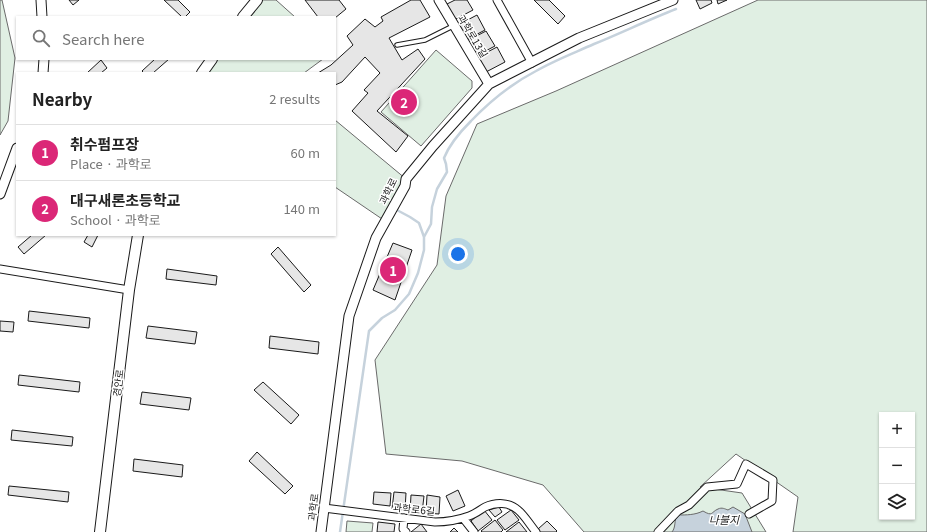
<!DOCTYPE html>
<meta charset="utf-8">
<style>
:root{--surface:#fff;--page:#f2f2f2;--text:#222;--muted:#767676;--line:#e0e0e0;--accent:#db2777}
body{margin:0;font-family:Georgia,"Noto Sans KR",serif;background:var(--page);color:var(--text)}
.controls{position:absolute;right:12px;bottom:12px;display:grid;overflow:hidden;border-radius:0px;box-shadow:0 1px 3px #0004}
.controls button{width:36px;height:36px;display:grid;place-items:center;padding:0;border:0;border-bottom:1px solid var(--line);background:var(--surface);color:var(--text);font:20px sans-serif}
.you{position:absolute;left:458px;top:254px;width:14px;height:14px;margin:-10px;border:3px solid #fff;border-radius:50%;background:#1a73e8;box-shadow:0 0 0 6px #1a73e833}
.badge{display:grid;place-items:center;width:26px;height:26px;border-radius:50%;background:var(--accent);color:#fff;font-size:13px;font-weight:700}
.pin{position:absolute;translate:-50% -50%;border:2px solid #fff;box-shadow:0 1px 4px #0006}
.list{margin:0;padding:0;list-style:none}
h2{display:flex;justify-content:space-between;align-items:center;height:52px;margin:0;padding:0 16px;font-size:17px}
h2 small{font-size:13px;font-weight:400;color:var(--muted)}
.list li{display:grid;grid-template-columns:26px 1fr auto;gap:12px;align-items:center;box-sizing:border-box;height:56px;padding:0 16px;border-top:1px solid var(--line)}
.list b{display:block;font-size:15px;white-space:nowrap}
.list p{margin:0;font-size:13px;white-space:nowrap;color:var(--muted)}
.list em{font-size:13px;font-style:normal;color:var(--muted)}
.icon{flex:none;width:22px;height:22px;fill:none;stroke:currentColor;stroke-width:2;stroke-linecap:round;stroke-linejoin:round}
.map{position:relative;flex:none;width:927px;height:532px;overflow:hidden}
.search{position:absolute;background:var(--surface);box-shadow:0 1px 3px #0004;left:16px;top:16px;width:320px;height:44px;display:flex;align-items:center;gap:10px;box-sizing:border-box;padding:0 14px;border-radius:0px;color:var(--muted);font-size:15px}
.panel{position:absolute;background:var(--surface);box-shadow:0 1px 3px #0004;left:16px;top:72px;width:320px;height:164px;border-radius:0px}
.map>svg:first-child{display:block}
.green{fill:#e0efe3;stroke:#6a6a6a;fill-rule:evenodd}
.water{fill:#c6d2dc;stroke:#6a6a6a}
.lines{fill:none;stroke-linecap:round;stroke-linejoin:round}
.stream{stroke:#c6d2dc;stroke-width:2.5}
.building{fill:#e6e6e6;stroke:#1a1a1a}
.service-casing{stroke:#1a1a1a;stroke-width:5.5}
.minor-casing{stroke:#1a1a1a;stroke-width:9}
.tertiary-casing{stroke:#1a1a1a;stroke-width:11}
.secondary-casing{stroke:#1a1a1a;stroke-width:12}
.service{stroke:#fff;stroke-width:3.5}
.minor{stroke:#fff;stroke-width:7}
.tertiary{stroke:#fff;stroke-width:9}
.secondary{stroke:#fff;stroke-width:10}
.labels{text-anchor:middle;stroke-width:3;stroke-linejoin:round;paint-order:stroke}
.street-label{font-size:10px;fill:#1a1a1a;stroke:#fff}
.water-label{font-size:11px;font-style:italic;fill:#1a1a1a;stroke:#fff}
</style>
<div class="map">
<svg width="927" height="532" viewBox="0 0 927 532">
<rect width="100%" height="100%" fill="#fff"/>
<!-- green -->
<path class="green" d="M0 0H2L15 58 8 121 0 135Z
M257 0H276L295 17H243Z
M758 0H927V532H793L798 497 736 454 700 487 742 493 766 532H584L543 485 462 461 386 454 375 360 437 265 446 196 477 124 556 91ZM882 415H912V517H882Z
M436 50 472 81V88L421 146 381 112Z
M212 59H323L304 73H202Z
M335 120 406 179 385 221 335 187Z
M347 521 373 523 372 532H346Z"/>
<!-- water -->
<path class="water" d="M733 507 745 514 752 532H672C676 527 674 521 677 515 687 515 695 515 703 511 713 517 711 512 718 509 722 507 725 509 728 510Z"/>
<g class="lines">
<!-- stream -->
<path class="stream" d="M395 209 410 217 419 223 424 237
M340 532 369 331 382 318 395 310 409 294 418 273 424 250V237L431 224 432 207 437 189 447 172 446 164 444 158C450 143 460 132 471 121 490 101 511 84 536 71 555 60 574 53 594 44 621 33 648 20 676 9"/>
</g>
<!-- building -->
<path class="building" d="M69 0H79L73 5Z
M164 0H178L190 12 185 17H182Z
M305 0H339L346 9 335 18 318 17Z
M411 0H420L430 17 389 38 402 60 418 49 425 59 377 111 408 136 396 152 352 111 368 93 364 90 380 73 365 57 342 82 335 85V73H318L331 65 353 45 347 36 365 19 375 27 383 21 381 17Z
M455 0H467L473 10 454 20 445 5Z
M534 0H549L565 16 558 24Z
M696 0H711L712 3 700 9Z
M717 0H727L718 4Z
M477 15 485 30 466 40 458 25Z
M486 31 495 46 476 56 467 41Z
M497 47 505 62 486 72 478 57Z
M155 59H169L153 73H144L142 71Z
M101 60 107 68 101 73H87Z
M32 235H46L24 254 18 247Z
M88 235H98L92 247 84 242Z
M393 243 412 250 395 300 373 290Z
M278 247 311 285 304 292 271 254Z
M167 269 217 276 216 285 166 279Z
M29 311 90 318 89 328 28 321Z
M0 321 14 322 13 332 0 331Z
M148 326 197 332 195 344 146 338Z
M270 336 319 342 318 354 269 348Z
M19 375 80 382 79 392 18 385Z
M263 382 299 415 291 424 254 390Z
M142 392 191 398 189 410 140 404Z
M12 430 73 437 72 446 11 440Z
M257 452 293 486 285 494 249 461Z
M134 459 183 465 182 477 133 471Z
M9 486 69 492 68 502 8 495Z
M458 490 465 506 453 511 446 496Z
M374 492 391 493 390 506 373 504Z
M394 492 406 493 405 510 392 509Z
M411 495 424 496 422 513 410 512Z
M427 495 440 497 439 514 426 513Z
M499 507 502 512 495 517 489 510Z
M484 510 492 520 478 531 471 521Z
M511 510 519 520 505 530 497 520Z
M495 520 503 530 501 532H482L481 531Z
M547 521 557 531 556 532H540L538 529Z
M378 522 395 524 394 532H377Z
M519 522 527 532H506Z
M421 524 427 532H411Z
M454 528 458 532H450Z"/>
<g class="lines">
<defs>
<path id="service" d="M397 45 425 40 453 26"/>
<path id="minor" d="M497 0 532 63
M0 269 129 290
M324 508 435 522C446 522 458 520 469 516 475 514 480 510 485 507 496 502 509 502 518 510 525 516 530 525 536 532
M404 518 403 529 406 532
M463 518 474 532
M658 532 678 511 689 505 707 487 737 484 746 464 773 480 772 501 749 514"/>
<path id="tertiary" d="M41 0 42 17
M439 0 489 84
M43 73 44 59
M0 194 17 148
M321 532 349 316 376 238 405 186 406 179 433 146 489 84 579 38 673 0"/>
<path id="secondary" d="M243 17 257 0
M202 73 212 59
M100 532 129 290 138 235"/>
</defs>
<!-- service casing -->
<use href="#service" class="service-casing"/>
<!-- minor casing -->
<use href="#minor" class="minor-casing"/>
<!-- tertiary casing -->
<use href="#tertiary" class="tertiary-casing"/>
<!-- secondary casing -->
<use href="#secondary" class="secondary-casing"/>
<!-- service -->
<use href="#service" class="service"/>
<!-- minor -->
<use href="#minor" class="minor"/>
<!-- tertiary -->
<use href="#tertiary" class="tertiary"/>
<!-- secondary -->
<use href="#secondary" class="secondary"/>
</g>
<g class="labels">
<!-- street labels -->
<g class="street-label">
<text transform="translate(473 36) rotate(59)" y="4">과학로13길</text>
<text transform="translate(388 191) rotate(-64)" y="4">과학로</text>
<text transform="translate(118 383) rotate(-83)" y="4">경안로</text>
<text transform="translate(313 507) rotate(-83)" y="4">과학로</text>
<text transform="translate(414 509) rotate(6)" y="4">과학로6길</text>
</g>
<!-- water labels -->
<g class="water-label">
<text x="724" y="524">나불지</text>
</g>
</g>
</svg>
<div class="controls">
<button>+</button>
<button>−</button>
<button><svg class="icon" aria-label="layers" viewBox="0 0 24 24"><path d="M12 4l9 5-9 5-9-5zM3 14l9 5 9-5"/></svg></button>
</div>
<div class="you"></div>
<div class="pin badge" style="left:393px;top:270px">1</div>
<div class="pin badge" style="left:404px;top:102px">2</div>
<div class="search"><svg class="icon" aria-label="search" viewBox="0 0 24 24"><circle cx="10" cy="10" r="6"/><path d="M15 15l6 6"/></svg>Search here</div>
<section class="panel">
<h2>Nearby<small>2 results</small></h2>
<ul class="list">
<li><span class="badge">1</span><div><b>취수펌프장</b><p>Place · 과학로</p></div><em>60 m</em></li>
<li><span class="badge">2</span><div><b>대구새론초등학교</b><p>School · 과학로</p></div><em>140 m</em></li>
</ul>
</section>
</div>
